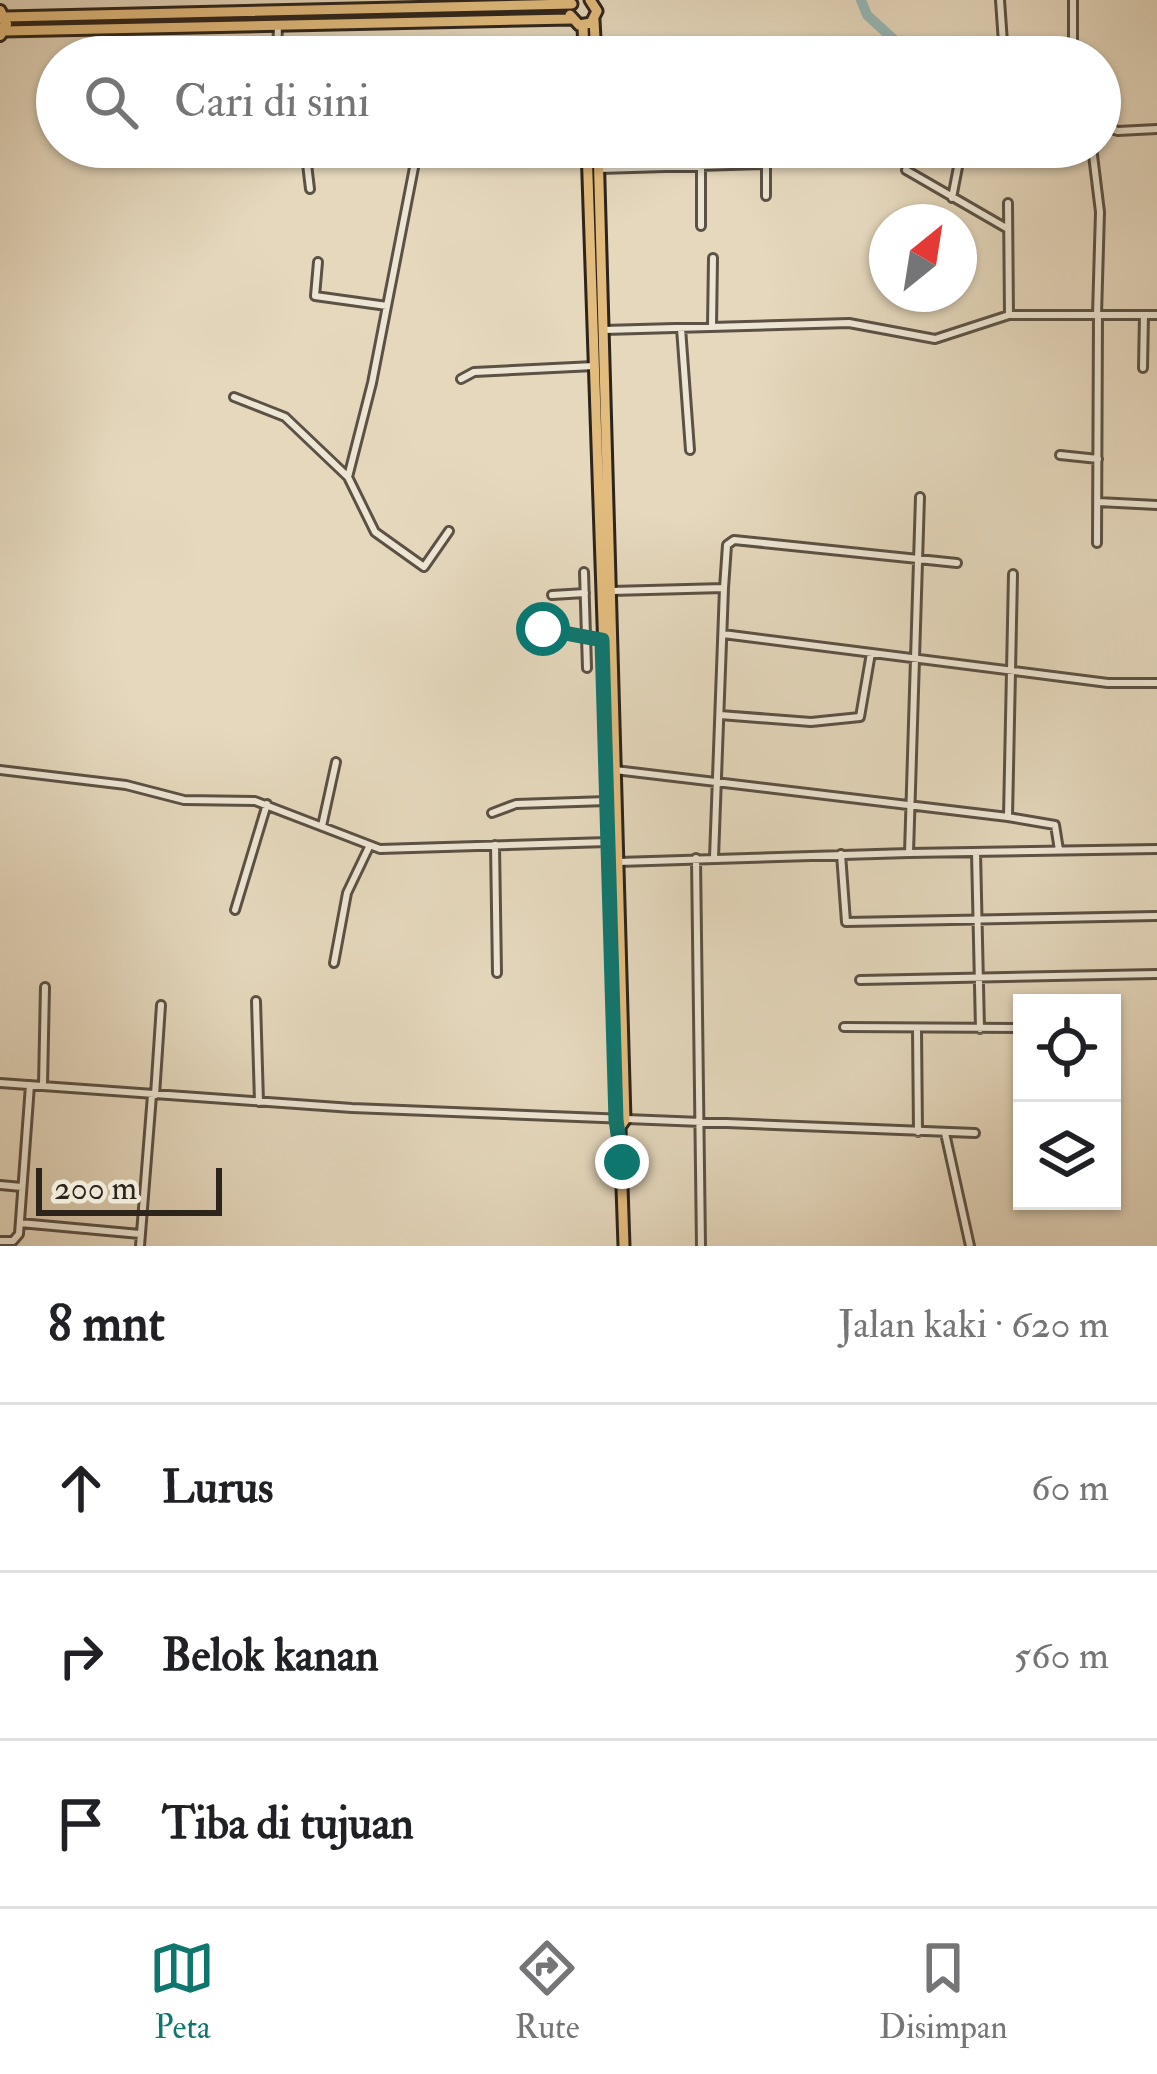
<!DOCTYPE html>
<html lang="id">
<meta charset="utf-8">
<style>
:root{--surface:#fff;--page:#f2f2f2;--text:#202124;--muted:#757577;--line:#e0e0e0;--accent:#0f766e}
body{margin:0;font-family:"IM FELL Double Pica",serif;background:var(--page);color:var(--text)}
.controls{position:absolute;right:36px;bottom:36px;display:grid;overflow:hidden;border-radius:0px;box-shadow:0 3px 9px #0004}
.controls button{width:108px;height:108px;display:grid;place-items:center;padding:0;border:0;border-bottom:3px solid var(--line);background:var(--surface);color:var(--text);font:60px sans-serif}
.compass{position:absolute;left:869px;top:204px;width:108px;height:108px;border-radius:50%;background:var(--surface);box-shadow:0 3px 9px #0004;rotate:30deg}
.scale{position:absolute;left:36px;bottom:30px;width:186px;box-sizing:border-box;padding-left:12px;border:6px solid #2d241b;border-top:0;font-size:33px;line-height:42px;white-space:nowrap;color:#2d241b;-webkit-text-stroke:9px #eee6d4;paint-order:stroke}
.stop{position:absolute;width:36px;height:36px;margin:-27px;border:9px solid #0f766e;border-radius:50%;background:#fff}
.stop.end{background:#0f766e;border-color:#fff;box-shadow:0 3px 12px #0008}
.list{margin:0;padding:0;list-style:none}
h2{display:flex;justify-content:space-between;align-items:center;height:156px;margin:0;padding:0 48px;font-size:51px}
h2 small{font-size:39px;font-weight:400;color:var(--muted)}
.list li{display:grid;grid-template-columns:78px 1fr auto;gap:36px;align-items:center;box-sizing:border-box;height:168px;padding:0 48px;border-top:3px solid var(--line)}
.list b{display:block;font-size:45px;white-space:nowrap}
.list em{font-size:39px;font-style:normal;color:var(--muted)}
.icon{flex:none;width:66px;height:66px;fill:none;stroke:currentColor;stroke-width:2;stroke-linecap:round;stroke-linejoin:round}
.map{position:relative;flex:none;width:1157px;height:1246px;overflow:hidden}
.search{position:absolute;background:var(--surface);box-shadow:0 3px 9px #0004;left:36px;right:36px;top:36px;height:132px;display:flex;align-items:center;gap:30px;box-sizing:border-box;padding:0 42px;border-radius:66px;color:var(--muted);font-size:45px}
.sheet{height:660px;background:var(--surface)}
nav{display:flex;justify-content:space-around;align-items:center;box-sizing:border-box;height:168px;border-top:3px solid var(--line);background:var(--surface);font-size:33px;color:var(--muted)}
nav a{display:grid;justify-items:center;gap:6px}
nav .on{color:var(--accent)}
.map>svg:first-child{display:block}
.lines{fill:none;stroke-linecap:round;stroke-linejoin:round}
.river{stroke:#97b9b8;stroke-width:10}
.minor-casing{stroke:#5b5144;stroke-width:12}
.major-casing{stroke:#2d241b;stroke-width:15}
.highway-casing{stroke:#2d241b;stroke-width:16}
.minor{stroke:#eee6d4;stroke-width:6}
.major{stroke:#e2bc7e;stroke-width:9}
.highway{stroke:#e2bc7e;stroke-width:10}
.route{stroke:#0f766e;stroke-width:15}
</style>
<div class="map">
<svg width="1157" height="1246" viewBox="0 0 1157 1246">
<rect width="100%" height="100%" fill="#e5d8bd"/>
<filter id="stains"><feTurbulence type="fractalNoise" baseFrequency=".00167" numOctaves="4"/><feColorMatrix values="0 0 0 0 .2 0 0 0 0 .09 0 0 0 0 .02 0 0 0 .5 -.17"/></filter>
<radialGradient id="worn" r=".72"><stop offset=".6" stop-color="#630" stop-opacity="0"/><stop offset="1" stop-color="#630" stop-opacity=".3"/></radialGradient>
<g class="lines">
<!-- river -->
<path class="river" d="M861 0 867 15 913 57"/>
<defs>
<path id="minor" d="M1000 0 1004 57
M1073 0V57
M624 55 703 54
M277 57 278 25
M702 57 706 52 784 51 793 57
M1100 126 1118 131 1157 129
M305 147 310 189
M418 147 372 383 348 477 375 532 424 567 449 531
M701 147V226
M1038 147 1041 162
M1092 147 1100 212 1097 315
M599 169 765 164
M906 170 1008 229
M766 196V147
M952 198 958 167
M1008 203 1009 315
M318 262 315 296 387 306
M712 326 713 258
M681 328 690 450
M604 330 849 323 935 339 1009 315H1157
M1143 368 1144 315
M461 379 474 372 594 366
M234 397 285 417 348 477
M1060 455 1098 459
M1098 502 1157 505
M1097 543 1098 314
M584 572 587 668
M611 591 724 588 727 545 734 540 957 563
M552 595 585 593
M541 615 545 630 602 640
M723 634 1108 683H1157
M720 715 811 722 860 717 871 653
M0 770 126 785 184 800 255 801 380 849 608 842
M615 770 1008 817 1013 574
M492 813 516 804 607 801
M1008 817 1055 825 1059 850
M322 826 336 762
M495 845 497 973
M976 852 980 1029
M909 853 1157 849
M841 854 846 922 1156 916
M696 858 701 1246
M714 858 724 588
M618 862 909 853 920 497
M235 910 267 804
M334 963 347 893 369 847
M860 980 1157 974
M256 1001 259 1102
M844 1027 1022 1028
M917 1029 918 1132
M0 1083 352 1108 975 1133
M43 1085 45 987
M155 1095 161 1005
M945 1133 970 1246
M0 1185 22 1187
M20 1223 140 1234
M0 1241H13L19 1234 30 1085
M140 1246 152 1095"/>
<path id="major" d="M570 15 579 25 591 23 597 11 590 0
M5 17 572 4
M594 20 596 57
M583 25 584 57
M4 31 571 19
M587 147 624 1246
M598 147 625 1120 620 1127"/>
<path id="highway" d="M0 11 6 24 0 35"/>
</defs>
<!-- minor casing -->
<use href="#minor" class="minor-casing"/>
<!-- major casing -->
<use href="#major" class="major-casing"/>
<!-- highway casing -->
<use href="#highway" class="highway-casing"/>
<!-- minor -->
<use href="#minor" class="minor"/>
<!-- major -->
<use href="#major" class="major"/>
<!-- highway -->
<use href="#highway" class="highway"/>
</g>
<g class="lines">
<!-- route -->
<path class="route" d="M543 629 602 640 616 1120 622 1162"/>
</g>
<rect width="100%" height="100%" filter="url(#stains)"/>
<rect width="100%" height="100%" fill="url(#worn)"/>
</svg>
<div class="controls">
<button><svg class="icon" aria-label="locate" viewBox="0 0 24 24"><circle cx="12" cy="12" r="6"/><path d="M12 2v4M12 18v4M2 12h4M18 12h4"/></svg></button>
<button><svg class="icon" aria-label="layers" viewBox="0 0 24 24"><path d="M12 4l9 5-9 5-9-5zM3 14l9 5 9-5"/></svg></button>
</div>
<svg class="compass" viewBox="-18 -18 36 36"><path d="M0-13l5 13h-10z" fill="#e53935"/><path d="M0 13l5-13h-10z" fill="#757577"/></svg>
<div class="scale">200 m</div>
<div class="stop" style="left:543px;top:629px"></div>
<div class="stop end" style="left:622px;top:1162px"></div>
<div class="search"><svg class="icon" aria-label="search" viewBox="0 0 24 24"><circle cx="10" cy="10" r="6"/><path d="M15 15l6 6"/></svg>Cari di sini</div>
</div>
<section class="sheet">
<h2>8 mnt<small>Jalan kaki · 620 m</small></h2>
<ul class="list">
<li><svg class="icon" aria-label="ahead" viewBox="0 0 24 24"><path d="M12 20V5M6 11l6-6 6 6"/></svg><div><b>Lurus</b></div><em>60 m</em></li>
<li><svg class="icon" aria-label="right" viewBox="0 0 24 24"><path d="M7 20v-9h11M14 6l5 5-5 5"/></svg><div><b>Belok kanan</b></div><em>560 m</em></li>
<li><svg class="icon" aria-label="arrive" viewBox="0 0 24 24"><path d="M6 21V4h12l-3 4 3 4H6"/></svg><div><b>Tiba di tujuan</b></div></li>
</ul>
</section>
<nav>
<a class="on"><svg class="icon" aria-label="map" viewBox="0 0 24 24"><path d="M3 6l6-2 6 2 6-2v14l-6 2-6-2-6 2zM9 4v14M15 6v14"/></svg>Peta</a>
<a><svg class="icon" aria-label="directions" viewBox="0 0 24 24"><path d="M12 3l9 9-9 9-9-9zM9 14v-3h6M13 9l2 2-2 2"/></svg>Rute</a>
<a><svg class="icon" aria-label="saved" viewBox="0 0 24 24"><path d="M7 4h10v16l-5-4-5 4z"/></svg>Disimpan</a>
</nav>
